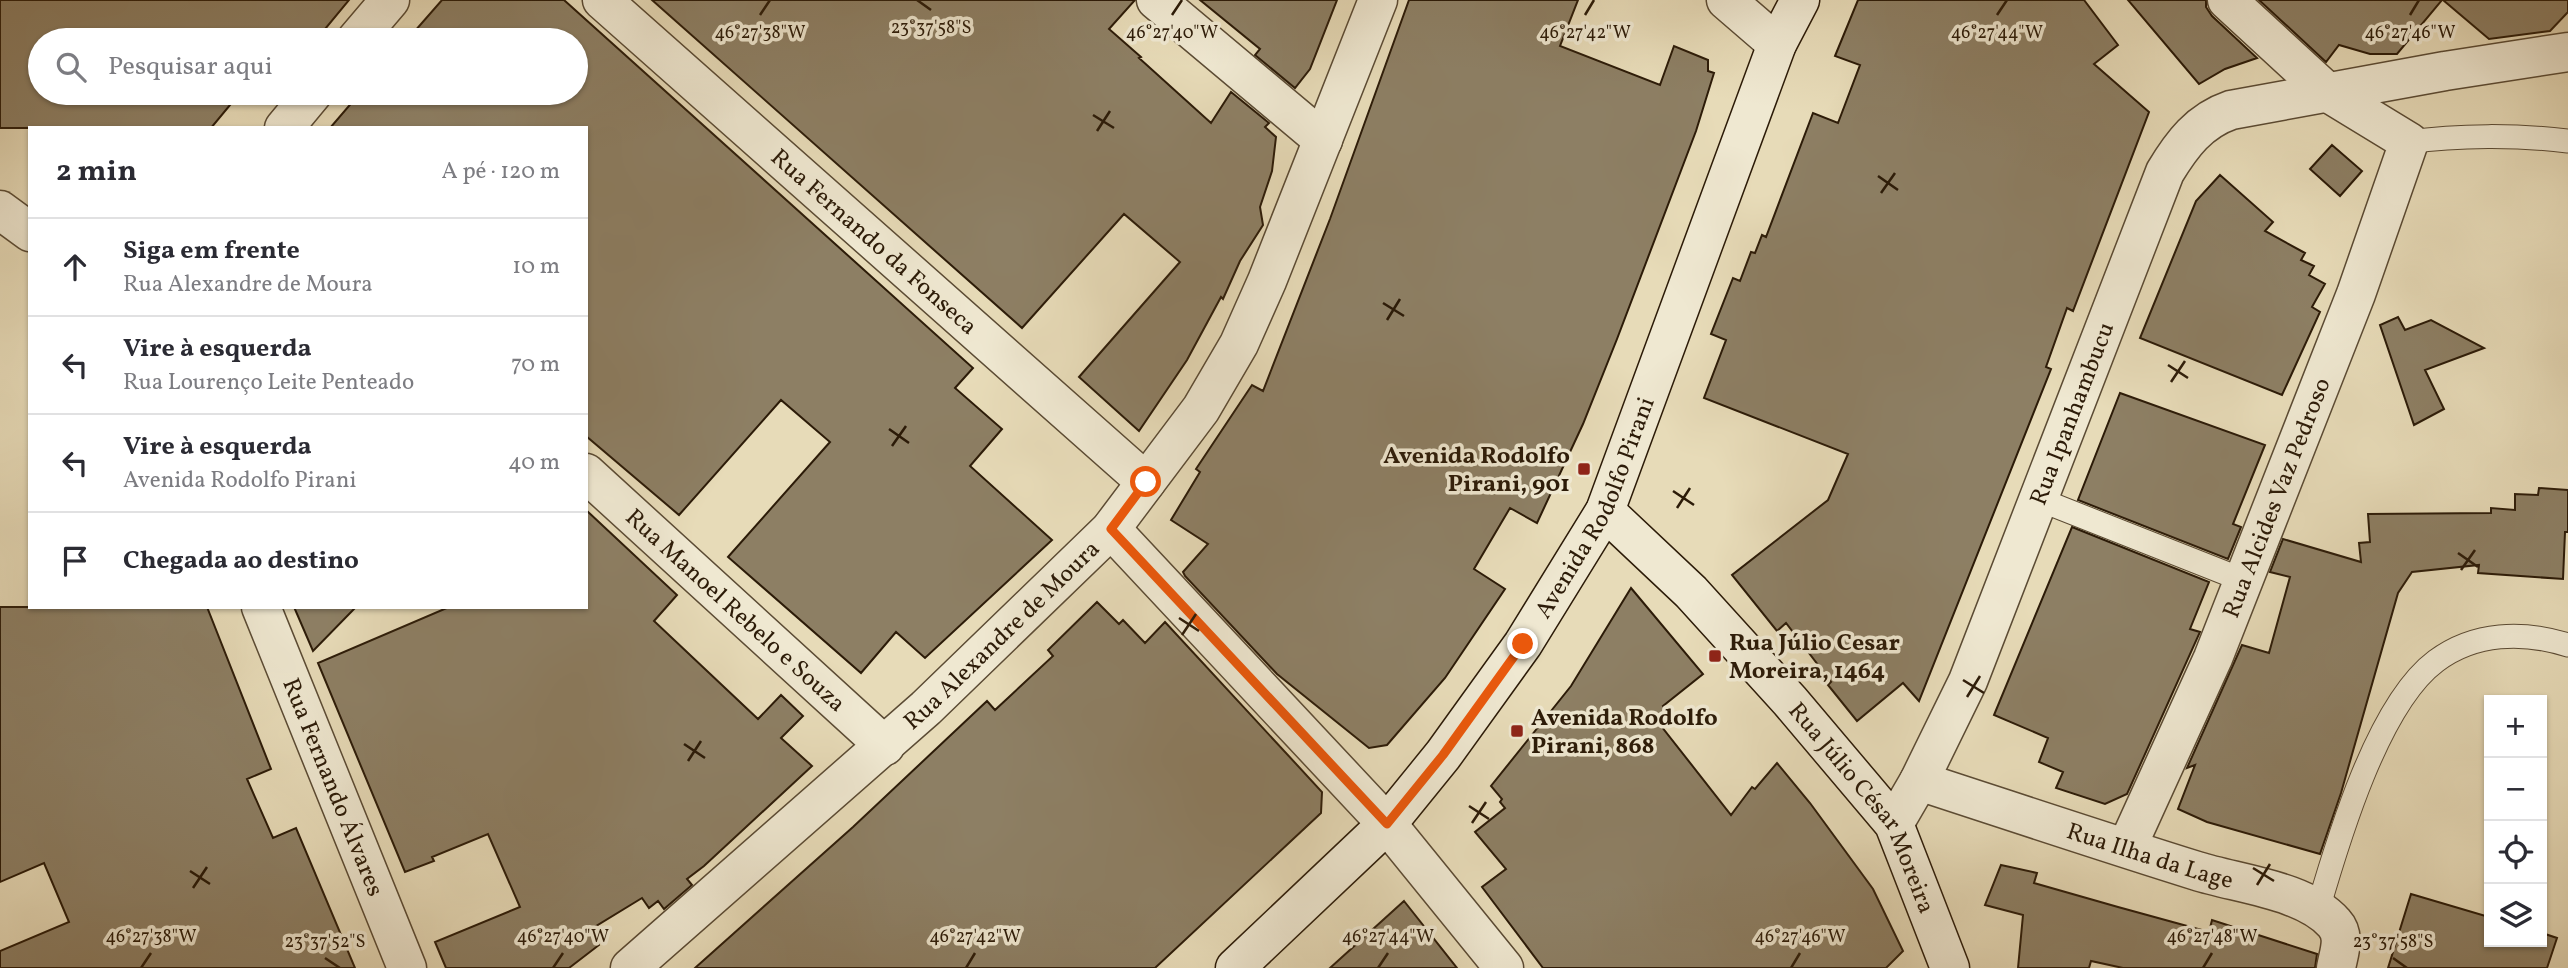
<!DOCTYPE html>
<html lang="pt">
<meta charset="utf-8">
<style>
:root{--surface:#fff;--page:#f7f7f7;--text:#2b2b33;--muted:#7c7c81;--line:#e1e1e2}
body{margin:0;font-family:Vollkorn,serif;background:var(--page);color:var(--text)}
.controls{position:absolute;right:21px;bottom:21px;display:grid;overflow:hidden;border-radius:0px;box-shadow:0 2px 5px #0004}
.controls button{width:63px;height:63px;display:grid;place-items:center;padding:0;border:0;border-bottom:2px solid var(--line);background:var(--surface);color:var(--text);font:35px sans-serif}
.stop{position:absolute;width:21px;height:21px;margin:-16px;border:5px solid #ea580c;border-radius:50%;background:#fff}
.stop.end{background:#ea580c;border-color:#fff;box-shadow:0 2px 7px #0008}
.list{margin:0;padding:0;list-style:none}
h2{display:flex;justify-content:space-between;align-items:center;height:91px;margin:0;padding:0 28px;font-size:30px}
h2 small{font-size:23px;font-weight:400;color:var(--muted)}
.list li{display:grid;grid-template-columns:46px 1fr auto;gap:21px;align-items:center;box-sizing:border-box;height:98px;padding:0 28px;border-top:2px solid var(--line)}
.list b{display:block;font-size:26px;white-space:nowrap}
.list p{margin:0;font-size:23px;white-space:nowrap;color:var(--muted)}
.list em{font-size:23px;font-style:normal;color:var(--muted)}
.icon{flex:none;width:38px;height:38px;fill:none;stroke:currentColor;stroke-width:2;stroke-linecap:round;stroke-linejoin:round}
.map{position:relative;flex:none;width:2568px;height:968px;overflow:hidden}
.search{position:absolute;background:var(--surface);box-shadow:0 2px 5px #0004;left:28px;top:28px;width:560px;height:77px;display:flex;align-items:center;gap:18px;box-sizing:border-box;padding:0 24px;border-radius:38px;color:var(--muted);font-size:26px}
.panel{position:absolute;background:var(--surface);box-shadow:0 2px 5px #0004;left:28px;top:126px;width:560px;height:483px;border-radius:0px}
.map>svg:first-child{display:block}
.building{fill:#8d7f64;stroke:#2c1b08;stroke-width:2}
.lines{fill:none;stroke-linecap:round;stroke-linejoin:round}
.service-casing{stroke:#5b4b34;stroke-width:25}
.minor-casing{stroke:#5b4b34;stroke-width:41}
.secondary-casing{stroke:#2c1b08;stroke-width:41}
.service{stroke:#efe8d1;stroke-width:23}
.minor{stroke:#efe8d1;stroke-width:38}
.secondary{stroke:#efe8d1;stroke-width:38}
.route{stroke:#ea580c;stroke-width:9}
.ticks{fill:none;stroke:#2c1b08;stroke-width:2.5}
.poi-dot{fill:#8f2418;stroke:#efe8d1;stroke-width:2.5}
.labels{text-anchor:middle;stroke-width:7;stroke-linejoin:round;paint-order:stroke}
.street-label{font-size:24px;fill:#2c1b08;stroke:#efe8d1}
.poi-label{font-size:24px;font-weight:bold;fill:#2c1b08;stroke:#efe8d1;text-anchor:start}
.ticks-label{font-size:18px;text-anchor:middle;fill:#2c1b08;stroke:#efe8d1;stroke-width:7;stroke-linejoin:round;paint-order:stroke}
</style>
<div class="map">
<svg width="2568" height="968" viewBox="0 0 2568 968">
<rect width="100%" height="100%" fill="#e7dbb8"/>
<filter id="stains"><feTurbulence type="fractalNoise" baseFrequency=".00286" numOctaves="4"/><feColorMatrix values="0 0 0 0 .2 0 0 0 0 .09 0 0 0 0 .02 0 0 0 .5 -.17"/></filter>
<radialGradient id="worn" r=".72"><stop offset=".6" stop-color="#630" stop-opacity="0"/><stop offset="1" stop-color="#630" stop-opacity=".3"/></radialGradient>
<!-- building -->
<path class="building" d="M0 0H349L316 40H40V93H240L211 128H0Z
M442 0H564L973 368 955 388 1002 429 970 466 1052 540 925 658 896 632 861 673 728 557 830 442 781 400 679 515 586 436V128H330L360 93H576V40H407Z
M652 0H1135L1109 29 1141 57 1139 58 1211 123 1231 92 1269 123 1265 127 1276 137 1272 171 1260 207 1263 225 1240 261 1223 299 1221 297 1187 360 1139 431 1079 377 1180 262 1124 214 1022 328Z
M1200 0H1337L1310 69 1295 88 1255 55 1260 49Z
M1409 0H1578L1560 46 1660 85 1674 46 1708 60V71L1714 73 1696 131 1617 339 1583 424 1537 523 1510 508 1474 569 1505 589 1445 678 1387 745 1369 748 1277 674 1185 576 1183 572 1208 544 1171 520 1200 472 1196 469 1252 385 1263 391 1330 219Z
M1858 0H2084L2118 45 2094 64 2149 112 2073 311 2067 308 2046 367 2051 369 1919 701 1903 683 1857 721 1828 685 1831 682 1786 623 1777 631 1732 575 1828 500 1848 454 1704 398 1726 340 1711 334 1733 278 1740 281 1751 252 1755 253 1762 235 1766 237 1813 113 1838 123 1860 65 1835 56Z
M2128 0H2206V7L2212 16 2257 58 2225 69 2199 84Z
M2259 0H2442L2397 54H2370L2339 45 2326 62Z
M2443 0H2568V12L2550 31 2489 39Z
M2332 145 2362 171 2340 196 2310 169Z
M2220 175 2273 222 2265 231 2305 253 2301 260 2314 266 2309 275 2325 284 2312 307 2320 312 2282 395 2140 338 2196 201Z
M2398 317 2405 330 2431 320 2484 348 2425 370 2444 409 2414 425 2380 325Z
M2120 393 2265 445 2233 524 2241 527 2228 559 2078 500Z
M2539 488 2568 490V532H2565L2563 579 2478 573 2479 565 2412 572 2398 593 2341 793 2320 854 2207 822 2178 809 2195 765 2187 768 2242 645 2269 653 2290 577 2270 572 2283 539 2361 562 2359 543 2370 542 2368 514 2491 513V508L2515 510V494L2538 495Z
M586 510 677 595 654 621 758 719 781 695 803 716 781 738 812 766 704 866 687 879 692 885 664 909 658 901 649 908 642 898 593 928 599 945 569 968H446L435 942 520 907 488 834 432 857 434 861 405 872 318 663 449 607H586Z
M2072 527 2209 582 2190 629 2200 632 2127 794 2105 804 2056 788 2063 772 2039 762 2048 738 1994 715Z
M1631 588 1703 674 1663 706 1669 715 1658 722 1731 815 1752 787 1755 789 1777 763 1810 803 1873 889 1903 951 1886 968H1543L1482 887 1506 869 1475 832 1505 808 1500 802 1502 799 1491 786 1571 686Z
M1097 602 1119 624 1123 620 1145 643 1165 622 1322 792 1321 813 1155 968H695L853 827 987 701 995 710 1053 656 1048 650Z
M0 607H207L271 769 247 779 273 838 296 828 355 968H0V951L69 922 44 863 0 882Z
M294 607H356L313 651Z
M2001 865 2037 873 2034 883 2118 907 2209 932 2212 920 2317 954 2315 968H2123L2091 961 2089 968H2018L2023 915 1985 905Z
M2411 894 2489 917V942H2542V933L2557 938 2547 968H2388Z
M1404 901 1457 968H1330Z"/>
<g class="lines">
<defs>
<path id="service" d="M2409 142C2457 135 2519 135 2568 141
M2038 499 2243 580
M2318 909C2338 840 2378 704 2436 661 2475 632 2523 631 2568 645"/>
<g id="minor">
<path id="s1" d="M602 0 1146 482"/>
<path d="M1156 0 1323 140"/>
<path d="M1726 0 1777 44"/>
<path d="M356 40 390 0"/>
<path d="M284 128 313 93"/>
<path d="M0 210 30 232"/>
<path id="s2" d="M586 473 885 746"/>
<path d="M1111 529 1387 824 1504 968"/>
<path id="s3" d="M261 607 407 968"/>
<path id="s4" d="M1919 781C2011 811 2104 842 2197 871 2238 884 2305 890 2334 923 2346 936 2339 952 2336 968"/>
<path id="s5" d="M1894 824 1919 781 1968 681 2165 172C2182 144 2199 121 2231 110L2445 71 2568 52"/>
<path id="s6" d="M2127 847 2213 658 2356 294 2409 142 2327 92 2227 0"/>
<path id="s7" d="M630 968 926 708 1110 530 1201 409 1239 344 1267 281 1378 0"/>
</g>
<g id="secondary">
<path id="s8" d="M1605 511 1691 592 1790 701 1894 824 1950 968"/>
<path id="s9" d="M1235 968 1387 824 1443 755 1523 644 1605 511 1777 44 1800 0"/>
</g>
</defs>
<!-- service casing -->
<use href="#service" class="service-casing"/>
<!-- minor casing -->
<use href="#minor" class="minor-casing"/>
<!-- secondary casing -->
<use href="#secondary" class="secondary-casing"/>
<!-- service -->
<use href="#service" class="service"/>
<!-- minor -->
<use href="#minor" class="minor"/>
<!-- secondary -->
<use href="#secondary" class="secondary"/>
</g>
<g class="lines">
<!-- route -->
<path class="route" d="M1146 482 1111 529 1387 824 1443 755 1523 644"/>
</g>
<!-- ticks -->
<path class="ticks" d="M917 0 931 10M760 15 770 0M1172 15 1182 0M1585 15 1594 0M1997 15 2007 0M2410 15 2419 0M1093 115 1114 128M1097 131 1110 111M1878 176 1898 190M1881 193 1895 173M1383 303 1404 316M1387 320 1400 299M2168 365 2188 378M2171 382 2185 361M889 429 909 443M892 446 906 426M1673 491 1694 505M1677 508 1690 488M2458 553 2478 567M2461 570 2475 550M1179 618 1199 631M1182 635 1196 614M1963 680 1984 693M1967 697 1980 676M684 744 705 758M688 761 701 741M1469 806 1489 819M1472 823 1486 802M2253 868 2274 881M190 871 210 884M2257 885 2270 864M193 888 207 867M325 958 340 968M2393 958 2407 968M141 968 151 953M553 968 563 953M966 968 975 953M1378 968 1388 953M1791 968 1800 953M2203 968 2212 953"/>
<!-- markers -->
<g class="poi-dot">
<rect x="1577" y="462" width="14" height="14" rx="3.5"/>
<rect x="1708" y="649" width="14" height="14" rx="3.5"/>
<rect x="1510" y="724" width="14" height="14" rx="3.5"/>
</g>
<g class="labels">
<!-- street labels -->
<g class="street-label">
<text dy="8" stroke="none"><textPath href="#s1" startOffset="364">Rua Fernando da Fonseca</textPath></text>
<text dy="8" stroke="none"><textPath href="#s5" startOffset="448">Rua Ipanhambucu</textPath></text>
<text dy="8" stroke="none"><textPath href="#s6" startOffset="380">Rua Alcides Vaz Pedroso</textPath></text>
<text dy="8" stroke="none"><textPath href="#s9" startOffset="590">Avenida Rodolfo Pirani</textPath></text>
<text dy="8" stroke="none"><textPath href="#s2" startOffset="203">Rua Manoel Rebelo e Souza</textPath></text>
<text dy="8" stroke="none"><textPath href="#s7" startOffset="499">Rua Alexandre de Moura</textPath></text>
<text dy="8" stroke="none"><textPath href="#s3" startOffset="194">Rua Fernando Álvares</textPath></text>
<text dy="8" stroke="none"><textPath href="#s8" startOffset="396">Rua Júlio César Moreira</textPath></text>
<text dy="8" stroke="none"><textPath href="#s4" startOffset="243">Rua Ilha da Lage</textPath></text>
</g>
<!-- poi labels -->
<g class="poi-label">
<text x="1570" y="463" text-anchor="end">Avenida Rodolfo<tspan x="1570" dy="28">Pirani, 901</tspan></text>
<text x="1729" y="650">Rua Júlio Cesar<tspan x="1729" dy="28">Moreira, 1464</tspan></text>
<text x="1531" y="725">Avenida Rodolfo<tspan x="1531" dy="28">Pirani, 868</tspan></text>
</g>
</g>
<g class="ticks-label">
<text x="931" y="33">23°37'58"S</text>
<text x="760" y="38">46°27'38"W</text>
<text x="1172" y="38">46°27'40"W</text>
<text x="1585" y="38">46°27'42"W</text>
<text x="2410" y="38">46°27'46"W</text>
<text x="1997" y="38">46°27'44"W</text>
<text x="151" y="942">46°27'38"W</text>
<text x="563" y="942">46°27'40"W</text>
<text x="975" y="942">46°27'42"W</text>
<text x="1388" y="942">46°27'44"W</text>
<text x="1800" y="942">46°27'46"W</text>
<text x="2212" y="942">46°27'48"W</text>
<text x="325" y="947">23°37'52"S</text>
<text x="2393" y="947">23°37'58"S</text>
</g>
<rect width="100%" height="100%" filter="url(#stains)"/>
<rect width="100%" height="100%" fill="url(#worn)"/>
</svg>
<div class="controls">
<button>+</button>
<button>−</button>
<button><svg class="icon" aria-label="locate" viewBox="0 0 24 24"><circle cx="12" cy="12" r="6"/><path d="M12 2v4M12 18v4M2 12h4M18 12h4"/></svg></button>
<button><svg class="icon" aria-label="layers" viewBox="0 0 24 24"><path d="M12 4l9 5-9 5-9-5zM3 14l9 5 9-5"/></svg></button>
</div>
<div class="stop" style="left:1146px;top:482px"></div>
<div class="stop end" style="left:1523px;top:644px"></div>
<div class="search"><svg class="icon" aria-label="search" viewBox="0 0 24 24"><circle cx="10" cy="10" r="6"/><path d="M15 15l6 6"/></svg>Pesquisar aqui</div>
<section class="panel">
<h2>2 min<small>A pé · 120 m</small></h2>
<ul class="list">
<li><svg class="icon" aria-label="ahead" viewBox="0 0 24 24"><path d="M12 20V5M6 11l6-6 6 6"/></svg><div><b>Siga em frente</b><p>Rua Alexandre de Moura</p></div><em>10 m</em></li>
<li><svg class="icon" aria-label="left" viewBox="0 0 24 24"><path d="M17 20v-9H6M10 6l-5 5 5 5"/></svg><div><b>Vire à esquerda</b><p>Rua Lourenço Leite Penteado</p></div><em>70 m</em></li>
<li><svg class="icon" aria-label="left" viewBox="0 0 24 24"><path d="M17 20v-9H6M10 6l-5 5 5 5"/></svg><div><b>Vire à esquerda</b><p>Avenida Rodolfo Pirani</p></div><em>40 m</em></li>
<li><svg class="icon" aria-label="arrive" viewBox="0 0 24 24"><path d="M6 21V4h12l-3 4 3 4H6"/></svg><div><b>Chegada ao destino</b></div></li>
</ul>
</section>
</div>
